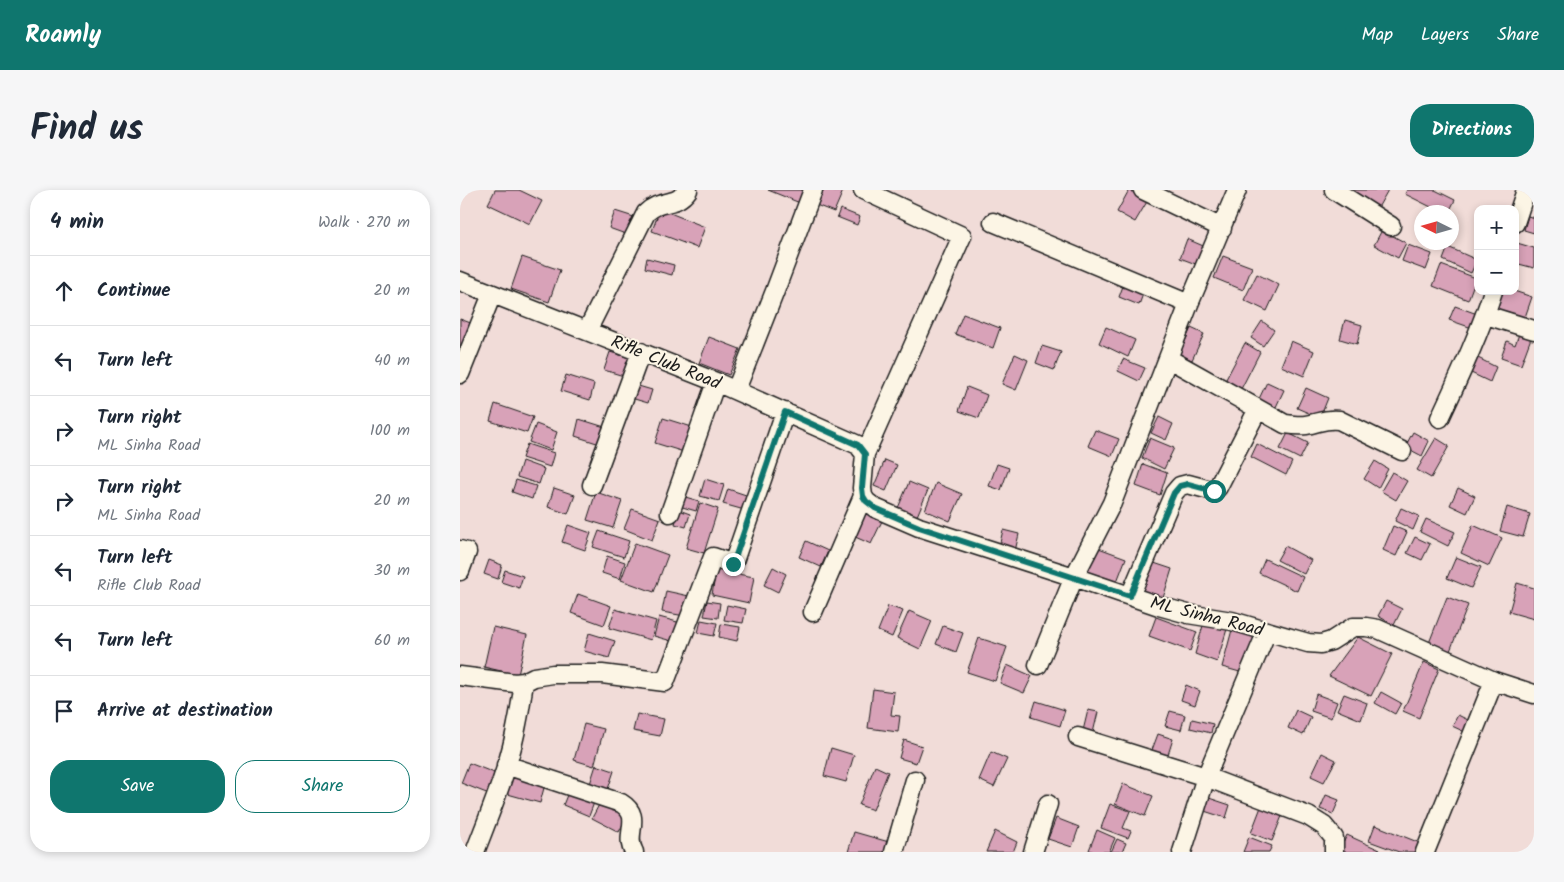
<!DOCTYPE html>
<meta charset="utf-8">
<style>
:root{--surface:#fff;--page:#f6f6f7;--text:#1f2937;--muted:#747a83;--line:#e0e1e3;--accent:#0f766e}
body{margin:0;font-family:Kalam,sans-serif;background:var(--page);color:var(--text)}
.controls{position:absolute;right:15px;top:15px;display:grid;overflow:hidden;border-radius:10px;box-shadow:0 2px 8px #0003}
.controls button{width:45px;height:45px;display:grid;place-items:center;padding:0;border:0;border-bottom:1px solid var(--line);background:var(--surface);color:var(--text);font:25px sans-serif}
.compass{position:absolute;left:954px;top:15px;width:45px;height:45px;border-radius:50%;background:var(--surface);box-shadow:0 2px 8px #0003;rotate:275deg}
.stop{position:absolute;width:15px;height:15px;margin:-11px;border:4px solid #0f766e;border-radius:50%;background:#fff}
.stop.end{background:#0f766e;border-color:#fff;box-shadow:0 1px 5px #0008}
.list{margin:0;padding:0;list-style:none}
h2{display:flex;justify-content:space-between;align-items:center;height:65px;margin:0;padding:0 20px;font-size:21px}
h2 small{font-size:16px;font-weight:400;color:var(--muted)}
.list li{display:grid;grid-template-columns:32px 1fr auto;gap:15px;align-items:center;box-sizing:border-box;height:70px;padding:0 20px;border-top:1px solid var(--line)}
.list b{display:block;font-size:19px;white-space:nowrap}
.list p{margin:0;font-size:16px;white-space:nowrap;color:var(--muted)}
.list em{font-size:16px;font-style:normal;color:var(--muted)}
.actions{display:flex;gap:10px;padding:15px 20px}
.actions a{flex:1;padding:11px 0;border:1px solid var(--accent);border-radius:20px;text-align:center;font-size:18px;color:var(--accent)}
.actions .main{background:var(--accent);color:#fff}
.icon{flex:none;width:28px;height:28px;fill:none;stroke:currentColor;stroke-width:2;stroke-linecap:round;stroke-linejoin:round}
.map{position:relative;flex:none;width:1074px;height:662px;overflow:hidden;border-radius:20px}
header{display:flex;align-items:center;gap:30px;box-sizing:border-box;height:70px;padding:0 25px;background:var(--accent);color:#fff}
header strong{font-size:24px}
nav{display:flex;gap:28px;margin-inline-start:auto;font-size:18px}
.intro{display:flex;align-items:center;justify-content:space-between;box-sizing:border-box;height:120px;padding:0 30px}
h1{margin:0;font-size:35px}
.button{padding:12px 22px;border-radius:20px;background:var(--accent);color:#fff;font-size:18px;font-weight:700}
main{display:flex;gap:30px;padding:0 30px}
aside{flex:1;background:var(--surface);border-radius:20px;box-shadow:0 2px 8px #0003}
.map>svg:first-child{display:block}
.building{fill:#d8a2b8;stroke:#1c1c1c}
.lines{fill:none;stroke-linecap:round;stroke-linejoin:round}
.minor-casing{stroke:#1c1c1c;stroke-width:21}
.minor{stroke:#fcf5e5;stroke-width:18}
.route{stroke:#0f766e;stroke-width:6}
.labels{text-anchor:middle;stroke-width:4;stroke-linejoin:round;paint-order:stroke}
.street-label{font-size:18px;fill:#1c1c1c;stroke:#fcf5e5}
</style>
<header>
<strong>Roamly</strong>
<nav><a>Map</a><a>Layers</a><a>Share</a></nav>
</header>
<div class="intro"><h1>Find us</h1><a class="button">Directions</a></div>
<main>
<aside>
<h2>4 min<small>Walk · 270 m</small></h2>
<ul class="list">
<li><svg class="icon" aria-label="ahead" viewBox="0 0 24 24"><path d="M12 20V5M6 11l6-6 6 6"/></svg><div><b>Continue</b></div><em>20 m</em></li>
<li><svg class="icon" aria-label="left" viewBox="0 0 24 24"><path d="M17 20v-9H6M10 6l-5 5 5 5"/></svg><div><b>Turn left</b></div><em>40 m</em></li>
<li><svg class="icon" aria-label="right" viewBox="0 0 24 24"><path d="M7 20v-9h11M14 6l5 5-5 5"/></svg><div><b>Turn right</b><p>ML Sinha Road</p></div><em>100 m</em></li>
<li><svg class="icon" aria-label="right" viewBox="0 0 24 24"><path d="M7 20v-9h11M14 6l5 5-5 5"/></svg><div><b>Turn right</b><p>ML Sinha Road</p></div><em>20 m</em></li>
<li><svg class="icon" aria-label="left" viewBox="0 0 24 24"><path d="M17 20v-9H6M10 6l-5 5 5 5"/></svg><div><b>Turn left</b><p>Rifle Club Road</p></div><em>30 m</em></li>
<li><svg class="icon" aria-label="left" viewBox="0 0 24 24"><path d="M17 20v-9H6M10 6l-5 5 5 5"/></svg><div><b>Turn left</b></div><em>60 m</em></li>
<li><svg class="icon" aria-label="arrive" viewBox="0 0 24 24"><path d="M6 21V4h12l-3 4 3 4H6"/></svg><div><b>Arrive at destination</b></div></li>
</ul>
<div class="actions"><a class="main">Save</a><a>Share</a></div>
</aside>
<div class="map">
<svg width="1074" height="662" viewBox="0 0 1074 662">
<rect width="100%" height="100%" fill="#f1dcd8"/>
<filter id="ink" filterUnits="userSpaceOnUse"><feTurbulence type="fractalNoise" baseFrequency=".02" numOctaves="2"/><feDisplacementMap in="SourceGraphic" scale="10" xChannelSelector="R" yChannelSelector="G"/><feConvolveMatrix kernelMatrix="1 2 1 2 8 2 1 2 1" color-interpolation-filters="sRGB"/></filter>
<g filter="url(#ink)">
<!-- building -->
<path class="building" d="M35 0H59L82 11 70 34 28 14Z
M308 0H346L340 13Z
M362 0 383 1 374 22 356 15Z
M669 0 688 10 675 32 657 22Z
M893 0H928L915 23 889 8Z
M947 0H975L995 10 989 22H981L945 4Z
M200 19 245 37 237 58 192 41Z
M380 19 400 27 397 35 377 27Z
M155 21 177 28 171 46 149 38Z
M1068 26 1074 28V43L1064 40Z
M922 40 946 53 938 68 914 55Z
M727 49 748 58 741 76 720 68Z
M1057 53 1074 58V78L1055 73V59Z
M948 55 972 64 966 80 942 71Z
M988 57 1017 70 1011 83 983 70Z
M763 66 792 77 783 100 754 88Z
M62 67 100 80 89 112 51 99Z
M187 68 214 75 212 85 185 78Z
M981 75 1016 88 1008 110 973 96Z
M797 84 819 95 807 121 784 110Z
M663 96 683 104 679 115 659 107Z
M1038 101H1054L1072 107 1063 133 1031 123Z
M995 116 1020 125 1015 139 989 130Z
M503 124 540 138 533 158 495 144Z
M0 129 16 135 0 166Z
M885 130 902 135 897 154 880 149Z
M802 131 814 140 803 156 791 148Z
M646 137 675 150 668 167 639 153Z
M731 138 744 144 732 170 719 165Z
M1059 144 1071 148 1061 175 1041 168 1047 151 1055 155Z
M249 147 280 159 269 185 239 173Z
M831 151 854 161 844 186 821 176Z
M785 153 800 162 781 199 765 191Z
M582 156 601 162 594 180 576 173Z
M150 162 173 169 167 187 144 180Z
M555 164 568 170 556 200 542 194Z
M1016 167 1036 177 1030 192 1009 182Z
M663 169 685 178 679 191 658 181Z
M106 185 134 194 130 210 101 201Z
M807 192 824 200 815 219 798 211Z
M175 195 192 200 188 213 171 208Z
M507 197 527 205 519 228 499 221Z
M846 198 868 208 860 228 837 218Z
M35 214 73 227 67 243 30 231Z
M699 227 713 234 706 250 691 243Z
M203 228 232 237 224 262 195 253Z
M119 229 148 238 143 255 115 246Z
M76 234 97 242 91 260 69 252Z
M635 240 659 249 652 266 628 256Z
M953 242 969 251 962 266 945 257Z
M828 243 848 253 840 269 820 259Z
M690 248 714 258 704 279 682 268Z
M976 248 989 256 971 288 957 280Z
M67 254 94 263 90 277 62 268Z
M797 254 832 272 826 285 791 267Z
M425 270 437 275 426 301 414 296Z
M62 271 84 279 79 294 57 287Z
M915 271 928 279 918 298 904 289Z
M537 274 549 278 541 300 529 296Z
M683 274 707 283 700 305 676 296Z
M932 282 947 291 936 310 921 301Z
M245 289 264 295 259 311 240 306Z
M56 290 76 296 72 309 52 302Z
M449 292 468 300 457 326 438 318Z
M476 293 502 304 490 331 465 320Z
M94 298 115 305 108 324 88 317Z
M998 298 1015 306 1007 323 990 315Z
M268 299 292 307 288 321 263 314Z
M136 302 162 311 153 338 127 330Z
M222 306 239 311 236 321 219 316Z
M240 313 258 319 244 363 226 358Z
M1047 317 1070 324 1063 347 1040 341Z
M941 318 959 326 953 340 935 331Z
M172 319 200 329 192 350 164 339Z
M219 320 230 324 226 337 215 334Z
M404 323 422 331 411 354 393 346Z
M966 329 995 342 988 356 960 342Z
M108 335 131 343 125 360 102 352Z
M1013 335 1042 348 1029 376 1001 363Z
M933 336 947 342 936 366 923 360Z
M543 340 559 344 555 361 539 357Z
M139 341 169 351 164 367 133 357Z
M955 347 970 354 962 370 947 363Z
M346 351 368 361 361 377 339 367Z
M175 353 208 365 194 402 161 390Z
M825 356 851 370 844 384 817 370Z
M636 357 666 368 656 394 626 382Z
M147 366 165 372 160 389 142 383Z
M996 367 1021 377 1011 398 987 388Z
M805 369 843 387 837 401 799 383Z
M29 370 42 375 38 389 24 384Z
M691 372 712 379 703 408 682 401Z
M313 377 326 384 318 402 304 395Z
M45 380 63 386 59 398 41 392Z
M256 380 294 387 289 413 252 405Z
M1057 393 1074 398V429L1049 422Z
M206 401 229 406 225 426 202 422Z
M118 404 151 416 144 435 111 423Z
M987 407 1008 415 990 461 969 453Z
M247 411 260 413 258 428 244 426Z
M926 411 942 419 934 435 918 426Z
M267 415 286 419 283 433 264 430Z
M428 416 443 421 432 447 418 441Z
M155 419 196 431 191 450 149 438Z
M449 421 472 431 460 459 437 448Z
M199 427 221 433 215 452 194 446Z
M696 427 737 442 730 461 689 446Z
M241 430 257 433 254 446 238 443Z
M744 432 767 439 757 472 735 464Z
M261 434 280 437 277 451 259 447Z
M483 436 503 443 496 462 476 454Z
M773 436 798 442 787 484 762 477Z
M33 437 67 445 58 485 24 477Z
M129 443 155 451 149 468 124 461Z
M898 447 932 464 911 506 869 486Z
M519 448 547 457 535 491 507 482Z
M964 472 979 479 959 528 943 521Z
M547 475 572 486 564 503 540 493Z
M726 495 740 501 735 515 721 510Z
M413 499 434 502 431 525 440 526 438 542 408 538Z
M921 502 941 513 935 524 915 513Z
M856 504 877 512 871 528 851 521Z
M884 504 907 513 901 530 877 520Z
M576 511 605 520 600 536 571 527Z
M628 520 638 522 632 547 622 545Z
M836 520 851 527 843 545 828 538Z
M710 521 725 525 721 540 705 536Z
M177 524 204 529 200 546 173 541Z
M998 525 1010 531 1005 542 992 536Z
M732 529 753 534 751 543 730 538Z
M124 534 144 539 134 576 114 570Z
M698 544 713 549 705 574 689 568Z
M444 550 462 556 456 573 439 568Z
M371 558 394 565 386 592 364 586Z
M531 562 547 569 534 597 519 590Z
M862 563 876 570 864 592 851 586Z
M9 573 37 584 29 604 1 593Z
M136 575 154 581 147 602 129 597Z
M415 576 428 582 413 620 399 615Z
M49 584 85 594 80 613 44 603Z
M663 594 693 606 685 626 655 614Z
M109 600 135 610 129 626 103 615Z
M866 605 879 610 873 624 860 619Z
M743 606 770 615 766 628 738 619Z
M141 611 167 626 159 642 132 628Z
M650 614 670 621 663 638 671 641 668 648 641 638Z
M801 617 822 626 812 651 791 643Z
M596 628 619 637 612 657 588 649Z
M915 635 965 655 962 662H939L909 651Z
M637 640 655 648 649 662H634L629 660Z
M535 641 557 652 553 662H526Z
M394 642 429 652 427 662H388Z
M887 645 920 660 919 662H879Z
M789 647 812 656 809 662H783Z
M657 649 666 653 662 662H651Z"/>
<g class="lines">
<defs>
<path id="minor" d="M403 0 502 46 405 264 402 298 403 306 406 311 415 318 459 337 614 387 699 416 728 424 772 431 848 453 861 454 871 451 893 437H906L918 439 1034 491 1074 504
M683 0 762 38
M874 0 931 36
M533 32 729 114
M1055 33 1066 0
M0 91 256 192 398 255 405 264
M1026 125 1074 140
M127 141 186 23C201 8 215 18 228 0
M709 169 825 234C832 235 839 236 846 235 859 233 865 228 879 230L942 261
M0 184 32 104
M276 200 315 101 353 0
M980 228C999 187 1019 145 1033 101
M132 295 181 162
M210 323 256 192
M0 360 7 362 0 381
M670 406 714 303 720 296 728 294 754 301 758 297 798 219
M353 422 403 306
M578 475 614 387 652 313 729 114 777 0
M0 486 55 493 64 492 74 487 93 484H142L205 492 253 367 273 374 325 222
M618 547 746 587 848 626 864 636 874 648V662
M46 575 161 613C184 627 163 644 174 662
M15 662C31 620 49 578 57 534 60 520 62 506 64 492
M434 662 455 590
M573 662 588 614
M722 662 746 587 807 441
M965 662 1034 491"/>
</defs>
<!-- minor casing -->
<use href="#minor" class="minor-casing"/>
<!-- minor -->
<use href="#minor" class="minor"/>
</g>
</g>
<g class="lines" filter="url(#ink)">
<!-- route -->
<path class="route" d="M273 374 325 222 398 255 405 264 402 298 403 306 406 311 415 318 459 337 670 406 714 303 720 296 728 294 754 301"/>
</g>
<g class="labels">
<!-- street labels -->
<g class="street-label">
<text transform="translate(206 172) rotate(22)" y="6">Rifle Club Road</text>
<text transform="translate(747 426) rotate(14)" y="6">ML Sinha Road</text>
</g>
</g>
</svg>
<div class="controls">
<button>+</button>
<button>−</button>
</div>
<svg class="compass" viewBox="-18 -18 36 36"><path d="M0-13l5 13h-10z" fill="#e53935"/><path d="M0 13l5-13h-10z" fill="#747a83"/></svg>
<div class="stop" style="left:754px;top:301px"></div>
<div class="stop end" style="left:273px;top:374px"></div>
</div>
</main>
